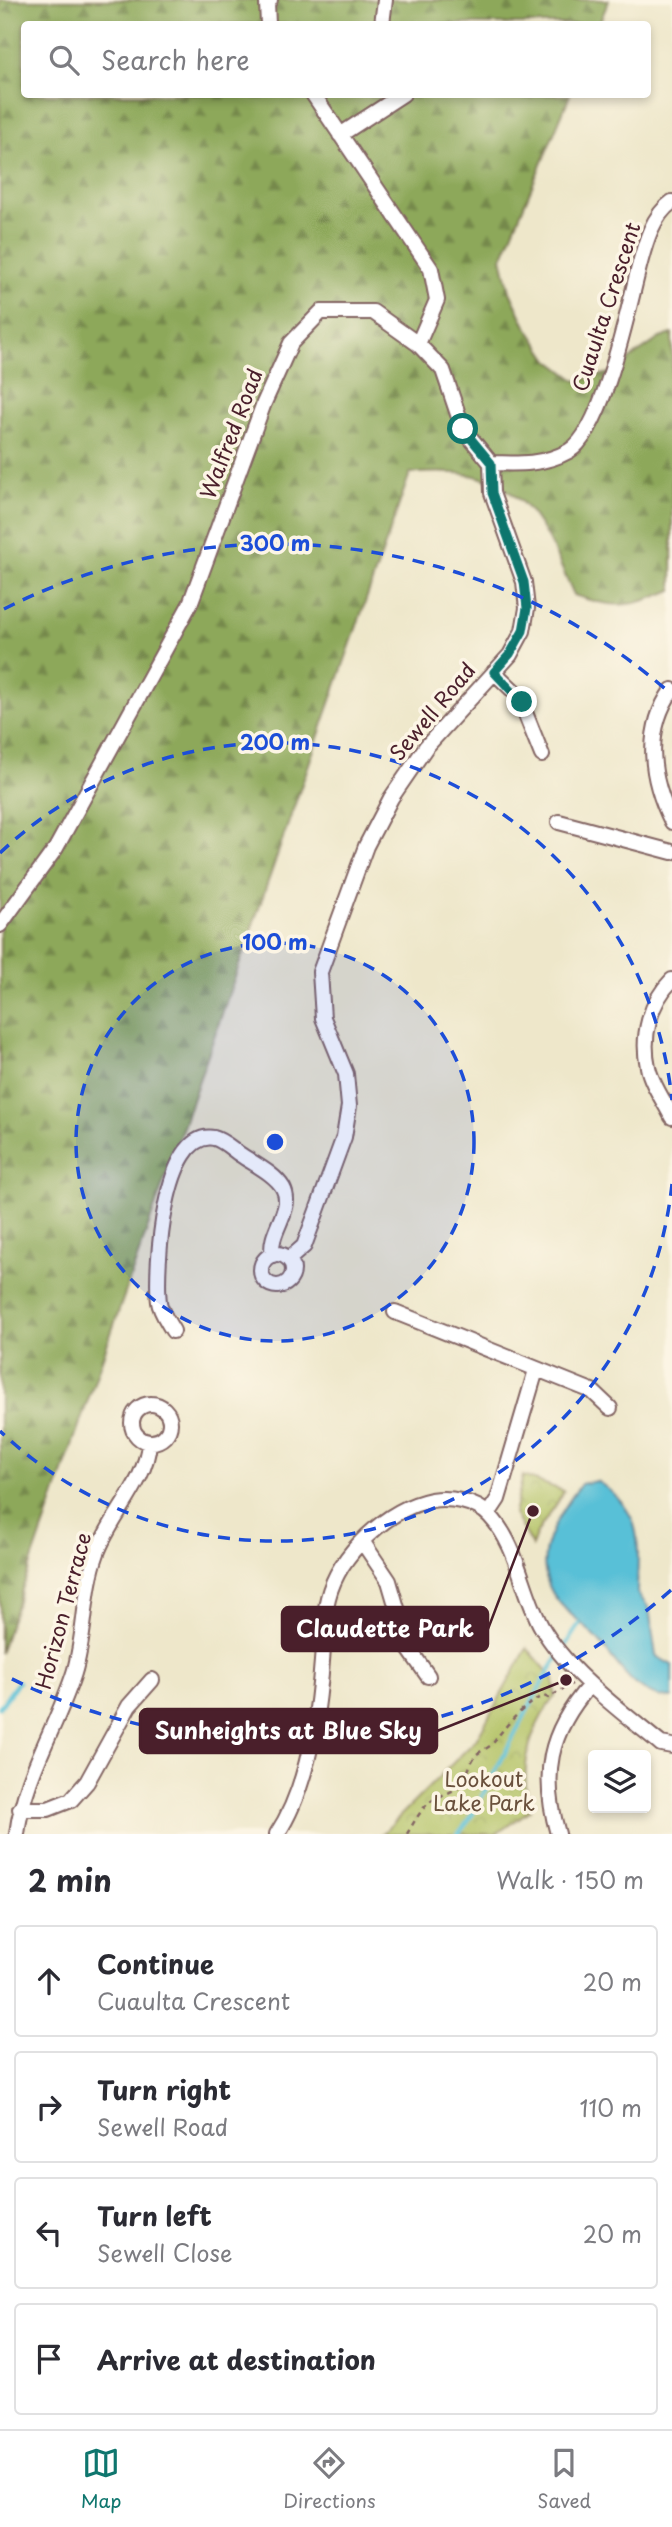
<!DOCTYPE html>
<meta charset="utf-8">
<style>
:root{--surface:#fff;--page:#f2f2f3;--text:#2b2b33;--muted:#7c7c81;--line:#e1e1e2;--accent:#0f766e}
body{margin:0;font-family:"Playpen Sans",sans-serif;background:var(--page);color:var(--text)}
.controls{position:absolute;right:21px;bottom:21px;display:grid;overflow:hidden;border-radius:7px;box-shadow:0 4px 10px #0003}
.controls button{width:63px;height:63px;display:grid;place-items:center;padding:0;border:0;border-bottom:2px solid var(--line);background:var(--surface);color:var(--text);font:35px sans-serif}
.stop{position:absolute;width:21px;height:21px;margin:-16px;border:5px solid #0f766e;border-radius:50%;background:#fff}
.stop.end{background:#0f766e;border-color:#fff;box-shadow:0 2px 7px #0008}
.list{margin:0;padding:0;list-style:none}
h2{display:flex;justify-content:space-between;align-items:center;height:91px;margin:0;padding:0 28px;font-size:30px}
h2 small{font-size:23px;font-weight:400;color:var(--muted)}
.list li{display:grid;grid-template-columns:46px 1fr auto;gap:21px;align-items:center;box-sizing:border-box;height:112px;margin:0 14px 14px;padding:0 14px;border:2px solid var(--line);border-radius:7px}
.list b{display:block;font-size:26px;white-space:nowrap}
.list p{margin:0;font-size:23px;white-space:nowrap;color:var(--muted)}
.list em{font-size:23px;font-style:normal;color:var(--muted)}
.icon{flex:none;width:38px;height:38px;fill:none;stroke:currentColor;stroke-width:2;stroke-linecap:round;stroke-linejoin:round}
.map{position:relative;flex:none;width:672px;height:1834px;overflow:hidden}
.search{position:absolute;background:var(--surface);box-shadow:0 4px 10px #0003;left:21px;right:21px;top:21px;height:77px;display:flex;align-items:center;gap:18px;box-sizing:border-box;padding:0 24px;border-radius:7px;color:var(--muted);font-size:26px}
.sheet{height:595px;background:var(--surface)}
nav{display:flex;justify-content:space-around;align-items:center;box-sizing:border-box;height:98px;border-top:2px solid var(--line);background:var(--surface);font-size:19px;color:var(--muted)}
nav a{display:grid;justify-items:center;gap:4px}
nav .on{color:var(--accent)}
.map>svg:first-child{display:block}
.forest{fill:url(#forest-firs);stroke:#6c6442;stroke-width:2}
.park{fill:url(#park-crowns);stroke:#7e7048;stroke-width:2}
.water{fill:#59c0d7;stroke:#527081;stroke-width:2}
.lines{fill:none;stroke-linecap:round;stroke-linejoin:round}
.stream{stroke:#59c0d7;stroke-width:4.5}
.street-casing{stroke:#836563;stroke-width:18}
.path{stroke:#836563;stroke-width:2.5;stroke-dasharray:5 5;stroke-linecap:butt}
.street{stroke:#fff;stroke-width:14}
.route{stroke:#0f766e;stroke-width:9}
.ring{fill:none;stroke:#1d4ed8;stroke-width:3.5;stroke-dasharray:12 9}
.labels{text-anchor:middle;stroke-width:7;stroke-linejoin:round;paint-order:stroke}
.street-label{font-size:21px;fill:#4a1f2b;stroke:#fcf5e5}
.park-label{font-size:21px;fill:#69503c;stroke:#fcf5e5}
.centre{fill:#1d4ed8;stroke:#fcf5e5;stroke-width:3.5}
.ring-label{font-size:21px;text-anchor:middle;font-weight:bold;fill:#1d4ed8;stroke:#fcf5e5;stroke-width:7;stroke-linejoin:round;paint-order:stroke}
.leader{fill:none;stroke:#4a1f2b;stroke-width:2.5}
.callout-dot{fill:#4a1f2b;stroke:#fcf5e5;stroke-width:2.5}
.callout{fill:#4a1f2b;stroke:#4a1f2b;stroke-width:2.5}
.callout-label{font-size:23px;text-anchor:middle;font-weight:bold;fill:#fff}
</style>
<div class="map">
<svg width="672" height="1834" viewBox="0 0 672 1834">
<defs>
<pattern id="forest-firs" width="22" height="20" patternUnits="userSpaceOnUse" patternTransform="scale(1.75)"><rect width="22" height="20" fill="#8da85a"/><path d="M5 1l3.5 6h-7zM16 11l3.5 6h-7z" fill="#75884b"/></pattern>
<pattern id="park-crowns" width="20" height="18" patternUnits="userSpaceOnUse" patternTransform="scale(1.75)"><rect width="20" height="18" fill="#b2c265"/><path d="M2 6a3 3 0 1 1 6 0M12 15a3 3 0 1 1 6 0" fill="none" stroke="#9ba658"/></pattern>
</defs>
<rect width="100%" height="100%" fill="#fcf5e5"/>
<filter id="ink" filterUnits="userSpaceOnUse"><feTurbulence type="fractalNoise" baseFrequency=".0143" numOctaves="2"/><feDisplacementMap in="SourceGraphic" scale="14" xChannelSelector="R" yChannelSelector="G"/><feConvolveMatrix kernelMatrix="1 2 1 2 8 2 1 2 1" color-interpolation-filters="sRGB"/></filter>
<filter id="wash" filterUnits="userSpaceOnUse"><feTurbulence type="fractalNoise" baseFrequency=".00686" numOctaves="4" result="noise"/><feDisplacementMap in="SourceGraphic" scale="28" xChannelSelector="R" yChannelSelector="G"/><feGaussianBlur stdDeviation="1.57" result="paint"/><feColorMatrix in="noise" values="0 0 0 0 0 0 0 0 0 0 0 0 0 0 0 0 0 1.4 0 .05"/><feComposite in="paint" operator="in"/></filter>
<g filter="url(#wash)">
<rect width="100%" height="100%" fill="#eee7ca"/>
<!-- forest -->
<path class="forest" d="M0 0H609L599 24H24V94L570 95 502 258 510 292 525 324 549 360 577 381 609 373 660 338 672 334V590C633 607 615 610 574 595 549 542 533 484 464 474 447 471 427 473 410 473L0 1653Z"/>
<!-- park -->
<path class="park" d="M523 1476 564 1491C554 1512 538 1524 532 1546L514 1514Z
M527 1648 554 1679 555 1696C528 1731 519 1768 530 1810L496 1834H382L476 1740Z"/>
<!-- water -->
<path class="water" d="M597 1481C645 1514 638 1540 637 1593L649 1608 656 1656 672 1665V1698C636 1698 620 1666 599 1641 579 1617 550 1606 545 1571 540 1541 564 1507 581 1484Z"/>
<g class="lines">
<!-- stream -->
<path class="stream" d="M0 1707 18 1682
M458 1834 470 1819 543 1681 579 1624"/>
</g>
</g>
<g filter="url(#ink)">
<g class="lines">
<defs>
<path id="street" d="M268 24 267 3 270 0
M382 24 385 0
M313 94 431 269 437 300 418 344
M340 135 403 94
M494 672 518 695 542 755
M672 690C643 731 651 780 672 822
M559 822 672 852
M0 925 56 848 190 604 264 403 291 343 321 312H373L418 344 443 370 463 429 491 463C519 464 544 465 569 451 603 432 629 306 639 267 645 244 652 216 672 202
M672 980C650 1002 641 1036 648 1067 651 1083 664 1101 672 1117
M261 1270a16 16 0 1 1 32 0a16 16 0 1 1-32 0Z
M289 1259 304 1246 344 1137 349 1106 346 1074 323 1018 320 972 366 846 391 798 426 747 510 655 523 631 527 608 524 582 492 493 491 463
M395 1312 592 1391 610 1408
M173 1331C168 1322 160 1311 159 1302 155 1270 163 1129 214 1138 223 1140 233 1150 241 1155 254 1164 275 1174 283 1188 295 1210 267 1232 273 1255
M132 1423a19 19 0 1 1 38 0a19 19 0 1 1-38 0Z
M488 1514 498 1499 536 1370
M362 1541 389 1581 409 1649 428 1676
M20 1809H48L71 1800 87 1782 129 1706 152 1680
M17 1834C24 1775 56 1729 74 1673 86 1634 83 1591 97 1553 111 1515 146 1483 149 1443
M277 1834C307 1789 318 1715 322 1661 324 1641 323 1618 328 1598 339 1554 387 1509 431 1500 449 1497 476 1501 490 1516 518 1546 522 1591 541 1626 567 1672 621 1711 661 1744L672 1746
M558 1834C541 1775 548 1733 590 1685"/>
</defs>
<!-- street casing -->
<use href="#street" class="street-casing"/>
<!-- path -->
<path class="path" d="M407 1834C413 1824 423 1805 433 1800 441 1795 450 1793 457 1788 468 1779 468 1765 476 1755 481 1750 490 1748 494 1742 504 1727 527 1701 544 1696L548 1698 572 1684"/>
<!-- street -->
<use href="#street" class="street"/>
</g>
</g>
<g class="lines" filter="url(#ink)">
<!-- route -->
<path class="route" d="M463 429 491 463 492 493 524 582 527 608 523 631 510 654 494 672 522 702"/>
</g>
<!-- distance rings -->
<circle cx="275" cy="1142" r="199" fill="#1d4ed8" fill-opacity=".12"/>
<g class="ring">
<circle cx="275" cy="1142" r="199"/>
<path d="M672 1184A399 399 0 0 1 0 1431M0 853A399 399 0 0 1 672 1100"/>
<path d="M671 1590A598 598 0 0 1 4 1675M4 609A598 598 0 0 1 671 694"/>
</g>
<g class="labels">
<!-- street labels -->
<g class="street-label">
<text transform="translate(607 307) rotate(-72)" y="7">Cuaulta Crescent</text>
<text transform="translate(232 434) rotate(-69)" y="7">Walfred Road</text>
<text transform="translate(433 712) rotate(-50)" y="7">Sewell Road</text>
<text transform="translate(64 1611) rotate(-75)" y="7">Horizon Terrace</text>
</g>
<!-- park labels -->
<g class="park-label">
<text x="484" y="1787">Lookout<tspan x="484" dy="24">Lake Park</tspan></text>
</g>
</g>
<circle cx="275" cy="1142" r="10" class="centre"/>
<g class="ring-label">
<text x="275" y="551">300 m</text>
<text x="275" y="750">200 m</text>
<text x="275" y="950">100 m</text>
</g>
<!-- callouts -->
<path class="leader" d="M533 1511L488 1629M566 1680L437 1731"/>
<g class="callout-dot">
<circle cx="533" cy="1511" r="7"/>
<circle cx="566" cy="1680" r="7"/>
</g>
<g class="callout">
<rect x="282" y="1607" width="206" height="44" rx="7"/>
<rect x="140" y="1709" width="297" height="44" rx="7"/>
</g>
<g class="callout-label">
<text x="385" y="1637">Claudette Park</text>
<text x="288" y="1739">Sunheights at Blue Sky</text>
</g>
</svg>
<div class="controls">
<button><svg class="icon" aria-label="layers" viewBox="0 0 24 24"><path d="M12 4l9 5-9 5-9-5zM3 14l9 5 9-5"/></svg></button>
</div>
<div class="stop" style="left:463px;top:429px"></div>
<div class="stop end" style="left:522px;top:702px"></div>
<div class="search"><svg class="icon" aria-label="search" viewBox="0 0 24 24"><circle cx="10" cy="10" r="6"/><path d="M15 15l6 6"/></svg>Search here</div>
</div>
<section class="sheet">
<h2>2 min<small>Walk · 150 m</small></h2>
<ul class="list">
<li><svg class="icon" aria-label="ahead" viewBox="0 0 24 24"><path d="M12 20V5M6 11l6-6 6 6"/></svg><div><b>Continue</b><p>Cuaulta Crescent</p></div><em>20 m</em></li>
<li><svg class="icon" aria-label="right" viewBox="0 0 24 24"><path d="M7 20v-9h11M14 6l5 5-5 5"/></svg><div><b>Turn right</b><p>Sewell Road</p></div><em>110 m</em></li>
<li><svg class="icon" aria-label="left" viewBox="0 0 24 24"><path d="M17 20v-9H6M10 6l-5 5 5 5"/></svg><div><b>Turn left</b><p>Sewell Close</p></div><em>20 m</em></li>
<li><svg class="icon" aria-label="arrive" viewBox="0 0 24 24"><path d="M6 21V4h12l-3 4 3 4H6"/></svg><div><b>Arrive at destination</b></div></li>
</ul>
</section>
<nav>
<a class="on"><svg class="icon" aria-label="map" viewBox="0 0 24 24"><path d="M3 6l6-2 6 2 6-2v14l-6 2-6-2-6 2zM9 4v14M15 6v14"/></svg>Map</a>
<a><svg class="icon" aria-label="directions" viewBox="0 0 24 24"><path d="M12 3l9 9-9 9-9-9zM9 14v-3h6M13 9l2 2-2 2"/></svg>Directions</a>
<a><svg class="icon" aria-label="saved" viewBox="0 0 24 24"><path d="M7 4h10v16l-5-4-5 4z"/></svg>Saved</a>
</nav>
